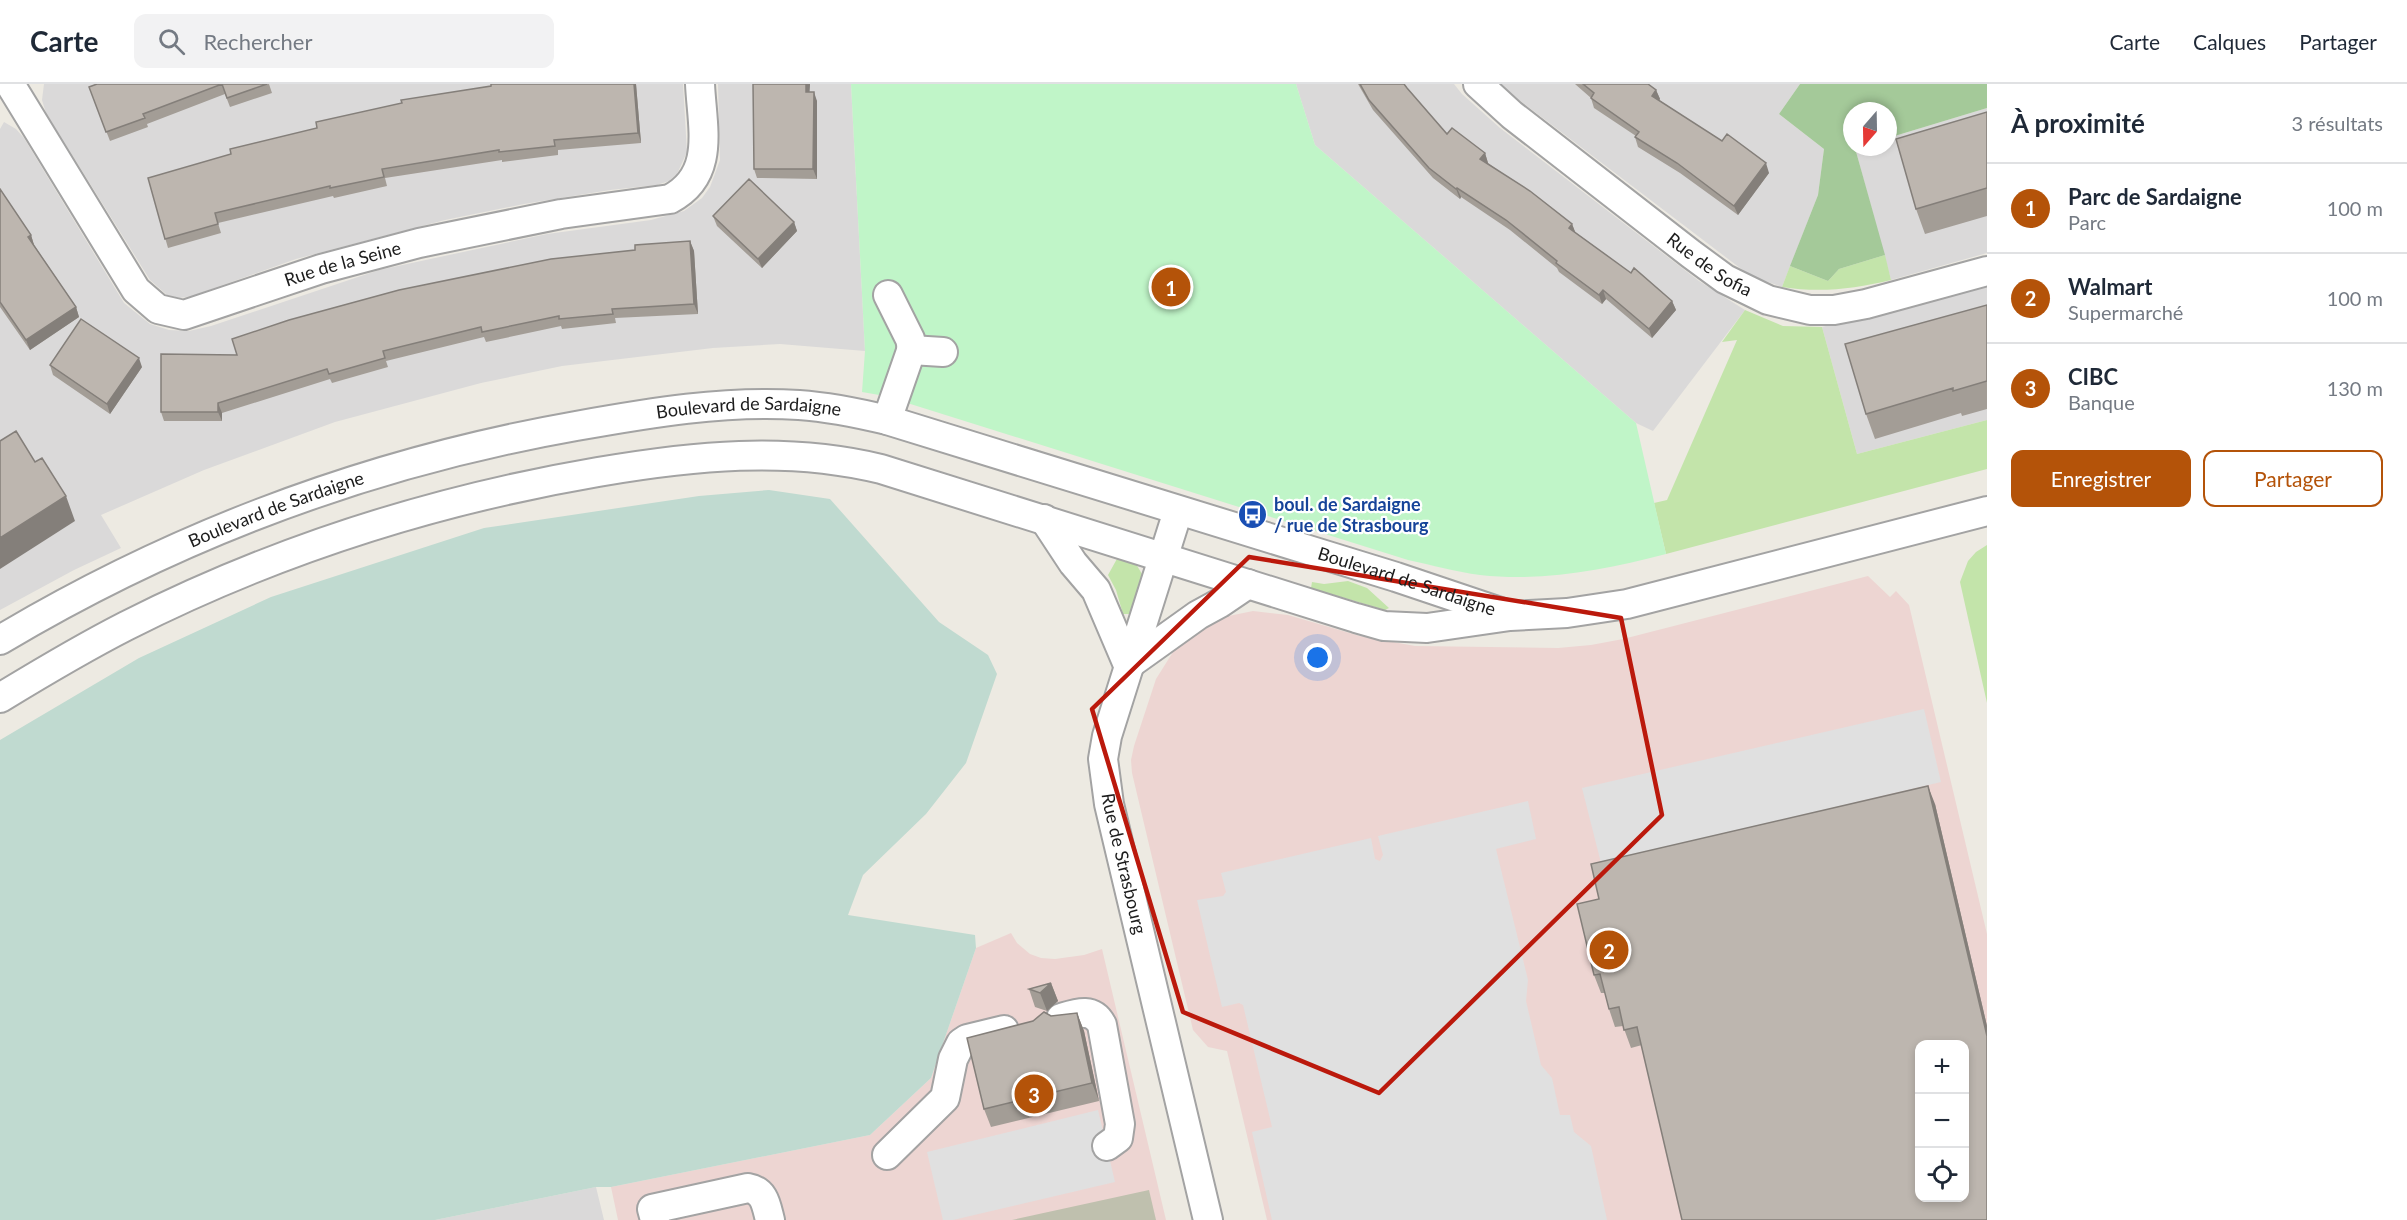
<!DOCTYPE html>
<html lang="fr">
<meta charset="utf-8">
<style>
:root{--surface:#fff;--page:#f2f2f3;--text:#1f2937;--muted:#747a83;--line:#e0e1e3;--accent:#b45309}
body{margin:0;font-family:Lato,sans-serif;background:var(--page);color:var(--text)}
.controls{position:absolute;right:18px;bottom:18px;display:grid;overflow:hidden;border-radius:12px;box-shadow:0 3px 9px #0003}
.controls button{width:54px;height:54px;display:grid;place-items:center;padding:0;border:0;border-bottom:2px solid var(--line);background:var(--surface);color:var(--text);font:30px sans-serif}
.compass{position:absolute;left:1843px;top:18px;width:54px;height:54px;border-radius:50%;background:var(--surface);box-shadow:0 3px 9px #0003;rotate:200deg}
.you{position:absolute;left:1318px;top:574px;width:21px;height:21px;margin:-15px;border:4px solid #fff;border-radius:50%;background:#1a73e8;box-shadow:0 0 0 9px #1a73e833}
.badge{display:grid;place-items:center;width:39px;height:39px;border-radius:50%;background:var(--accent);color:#fff;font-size:20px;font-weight:700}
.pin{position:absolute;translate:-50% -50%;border:3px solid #fff;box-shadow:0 2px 6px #0006}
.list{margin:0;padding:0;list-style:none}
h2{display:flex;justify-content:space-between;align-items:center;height:78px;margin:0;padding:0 24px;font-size:26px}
h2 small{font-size:20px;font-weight:400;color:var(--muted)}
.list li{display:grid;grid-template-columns:39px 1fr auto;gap:18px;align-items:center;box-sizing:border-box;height:90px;padding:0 24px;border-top:2px solid var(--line)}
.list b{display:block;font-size:22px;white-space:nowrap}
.list p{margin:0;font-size:20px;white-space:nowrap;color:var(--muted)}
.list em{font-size:20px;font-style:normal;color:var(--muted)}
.actions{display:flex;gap:12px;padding:18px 24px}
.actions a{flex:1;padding:14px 0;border:2px solid var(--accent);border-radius:12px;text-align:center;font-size:21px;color:var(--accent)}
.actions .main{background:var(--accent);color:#fff}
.icon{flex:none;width:33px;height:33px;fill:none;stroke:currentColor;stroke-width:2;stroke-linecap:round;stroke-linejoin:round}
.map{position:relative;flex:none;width:1987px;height:1136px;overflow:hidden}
header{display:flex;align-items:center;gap:36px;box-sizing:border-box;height:84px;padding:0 30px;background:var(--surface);border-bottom:2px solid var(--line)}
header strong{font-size:28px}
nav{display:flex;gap:33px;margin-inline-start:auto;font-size:21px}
.search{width:420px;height:54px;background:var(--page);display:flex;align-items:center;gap:15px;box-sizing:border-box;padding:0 21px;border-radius:12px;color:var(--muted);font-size:22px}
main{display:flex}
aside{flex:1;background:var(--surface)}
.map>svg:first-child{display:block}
.residential{fill:#dad9d9}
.commercial{fill:#edd5d2;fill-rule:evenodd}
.construction{fill:#bfc0ae}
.grass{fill:#c3e4aa}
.forest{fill:#a4c999}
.wetland{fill:#c0dad0}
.park{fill:#c0f5c8}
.parking{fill:#e0e0e0}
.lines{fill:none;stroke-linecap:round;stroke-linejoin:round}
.minor-casing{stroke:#a3a3a3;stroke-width:32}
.minor{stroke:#fff;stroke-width:28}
.wall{fill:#a39d96}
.shaded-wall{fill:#847f7a}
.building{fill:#bdb6af;stroke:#847f7a;stroke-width:1.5;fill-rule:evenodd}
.marked{fill:none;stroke:#bb190c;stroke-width:4.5;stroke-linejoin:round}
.labels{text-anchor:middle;stroke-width:4.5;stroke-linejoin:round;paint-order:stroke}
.street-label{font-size:18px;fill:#1c1c1c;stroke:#fff}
.transit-label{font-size:18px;font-weight:bold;fill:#164399;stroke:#fff;text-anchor:start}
</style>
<header>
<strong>Carte</strong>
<div class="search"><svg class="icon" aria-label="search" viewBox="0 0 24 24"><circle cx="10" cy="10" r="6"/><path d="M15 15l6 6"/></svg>Rechercher</div>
<nav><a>Carte</a><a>Calques</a><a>Partager</a></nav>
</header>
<main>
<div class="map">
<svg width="1987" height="1136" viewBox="0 0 1987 1136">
<rect width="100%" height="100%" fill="#edeae2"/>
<!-- residential -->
<path class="residential" d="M44 0H683L687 68 677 90 669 97 657 101 610 106 524 120 445 136 296 175 192 212 180 214 167 211 150 196 46 29 42 16Z
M718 0H851L865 267 780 260 713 264 562 282 481 299 335 338 204 386 101 431 121 464 74 486 0 526V45L4 38 16 45 24 54 124 219 150 240 169 246 189 247 211 242 379 186 547 150 651 136 684 127 702 114 710 103 720 76Z
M1296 0H1454L1462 10 1500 44 1699 197 1745 226 1653 347 1636 339 1315 61Z
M1501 0H1800L1779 30 1824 65 1818 111 1782 203 1754 193 1740 184 1519 16Z
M1987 24V169L1891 196 1855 64 1888 63V54Z
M1987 200V336L1857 370 1822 243Z
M596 1103 604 1136H435Z"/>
<!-- commercial -->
<path class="commercial" d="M1868 492 1890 513 1896 507 1909 521 1987 850V1136H1267L1227 967 1208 963 1193 946 1132 689 1131 676 1134 662 1156 595 1173 568 1188 554 1219 534 1253 527 1288 531 1360 552 1415 562 1558 564 1591 561 1623 555ZM1920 960H1964V1114H1920Z
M1011 849 1017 859 1030 870 1041 874 1055 875 1084 871 1102 865 1166 1136H618L611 1103 870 1051 931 994 976 864Z"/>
<!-- construction -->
<path class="construction" d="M1149 1106 1156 1136H1012Z"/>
<!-- grass -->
<path class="grass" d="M1885 171 1891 196C1854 205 1820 209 1782 203L1790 182 1828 197 1839 185Z
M1745 226 1783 242 1822 243 1857 370 1987 336V385L1666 470 1654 419 1667 416 1737 256 1722 258Z
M1987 461V619L1960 498 1968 477 1976 468Z
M1118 473 1136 480 1142 490 1130 530H1123L1116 506 1108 491Z
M1348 497 1367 504 1389 524 1385 526 1311 504 1312 498 1324 500Z"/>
<!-- forest -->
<path class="forest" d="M1800 0H1987V24L1888 54V27H1852V63H1858L1855 64 1885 171 1839 185 1828 197 1790 182 1818 111 1824 65 1779 30Z"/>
<!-- wetland -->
<path class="wetland" d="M769 406 830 415 939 538 988 571 997 590 966 679 926 730 863 791 848 831 975 851 976 864 931 994 870 1051 611 1103H596L435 1136H0V656L139 574 271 513 484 444 699 412Z"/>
<!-- park -->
<path class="park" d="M851 0H1296L1315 61 1636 339 1666 470C1604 486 1544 498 1480 491 1456 488 1432 481 1408 476L885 312 862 308 865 267Z"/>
<!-- parking -->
<path class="parking" d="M1924 625 1941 698 1601 779 1582 704Z
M1528 717 1536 755 1496 765 1528 896 1526 917 1541 981 1552 994 1560 1031H1570L1574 1048 1591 1062 1607 1136H1272L1252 1048 1272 1043 1243 921 1239 919 1222 923 1197 816 1223 812 1226 808 1221 789 1371 754 1375 775 1380 777 1383 771 1378 752Z
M1098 1026 1115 1098 953 1136H943L927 1068Z"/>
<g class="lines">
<defs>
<g id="minor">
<path id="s1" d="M10 0 136 206 158 225 184 231 321 185 419 159 561 130 670 115C716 91 702 43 700 0"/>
<path id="s2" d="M1478 0 1512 31 1691 170 1725 195 1768 216 1810 226H1834L1866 220 1987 187"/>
<path d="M911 266 943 268"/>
<path d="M887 336 912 264 910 255 888 211"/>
<path id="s3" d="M1178 427 1107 652 1103 675 1109 720 1208 1136"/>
<path d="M1044 435 1073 479 1096 506 1128 581"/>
<path id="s4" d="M0 556C178 450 372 378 576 342 649 329 725 316 799 321 829 323 858 329 887 336L1396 493 1506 530"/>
<path d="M1128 581 1198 531 1220 519 1248 500"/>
<path d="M0 614C41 589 83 564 126 542 274 467 434 416 598 388 692 372 787 362 881 385L1356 534 1384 542 1427 544 1510 532 1567 529 1627 520 1987 427"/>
<path d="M1061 934C1077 929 1093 923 1102 941L1120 1040 1118 1054 1107 1062"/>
<path d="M887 1071 945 1014 953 975 961 959 967 955 1004 946"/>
<path d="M655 1136 652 1125 748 1104C765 1107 766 1121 770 1136"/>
</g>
</defs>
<!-- minor casing -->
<use href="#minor" class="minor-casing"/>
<!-- minor -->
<use href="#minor" class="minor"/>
</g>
<!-- wall -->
<path class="wall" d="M97 0H269L272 9 230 23 225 10 147 40 148 43 110 57 89 3Z
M636 0 641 59 558 66V71L502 78V76L385 94 387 102 334 114 333 112 218 139 221 149 168 164 148 94 491 2Z
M753 0H810L809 8 817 17V95L757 94 754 85Z
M1358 0H1404L1407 4 1447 50 1485 69 1488 79 1572 140 1575 148 1631 189 1672 217 1676 226 1652 254 1606 215 1602 220 1559 188 1557 184 1510 146 1461 113 1460 115 1433 94 1373 26Z
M1575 0H1648L1656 6 1660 15 1659 16 1769 89 1738 131 1680 89 1638 63 1635 53 1636 52 1594 24 1591 14Z
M1987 28V132L1925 150 1916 125Z
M0 105 31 151 34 161 76 223 79 233 30 266 0 223Z
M713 132 794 138 797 147 762 184 717 142Z
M690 157 694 167 698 230 615 234 616 239 562 245 561 242 486 258 484 253 386 277 388 283 332 299 330 295 222 329V337H164L161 328 237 271 635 166Z
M1987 221V325L1962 332 1961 329 1875 355 1866 330Z
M50 281 142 283 110 330 53 291Z
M1935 720 1987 942V1136L1642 961 1631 964 1623 942 1615 943 1609 925 1605 909H1601L1594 891 1599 815Z
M1051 899 1058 917 1047 927 1035 923 1029 905Z
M1077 929 1084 947 1099 1017 991 1043 984 1025 1051 932Z"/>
<!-- shaded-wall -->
<path class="shaded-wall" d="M634 0H636L641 59 638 49Z
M806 0H810L809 17 806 8Z
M1656 6 1660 15 1656 21 1652 12Z
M814 8 817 17V95L813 85Z
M1485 69 1488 79 1484 84 1480 75Z
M1766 79 1769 89 1738 131 1734 122Z
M1457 104 1461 113 1460 115 1456 105Z
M794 138 797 147 762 184 758 175Z
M1572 140 1576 150 1569 144Z
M31 151 34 161 32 162 28 153Z
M690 157 694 167 698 230 694 220Z
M1603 206 1606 215 1602 220 1599 211Z
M1672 217 1676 226 1652 254 1649 245Z
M76 223 79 233 30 266 26 256Z
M139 274 142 283 110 330 107 320Z
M218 319 222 329V337L218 328Z
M66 412 75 437 0 485V454Z
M1928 702 1935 720 1987 942V952Z
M1051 899 1058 917 1047 927 1040 909Z
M1077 929 1084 947 1099 1017 1092 999Z"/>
<!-- building -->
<path class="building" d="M97 0H267L227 14 222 0 143 30 145 34 106 48 89 3Z
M491 0H634L638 49 554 56 555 62 499 68V66L382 85 384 93 330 104V102L215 129 218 140 165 155 148 94 231 70 230 65 317 44 316 38 402 19 401 16 491 2Z
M753 0H806V8H814L813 85H754Z
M1360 0H1404L1407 4 1447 50 1452 44 1485 69 1480 75 1530 107 1572 140 1569 144 1631 189 1634 184 1672 217 1649 245 1603 206 1599 211 1556 179 1557 177 1506 136 1457 104 1456 105 1429 84 1369 16Z
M1583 0H1648L1656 6 1652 12 1722 57 1727 50 1766 79 1734 122 1677 79 1635 53 1639 48 1591 14 1594 9Z
M1987 28V104L1916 125 1896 55Z
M749 95 794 138 758 175 713 132Z
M0 105 31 151 28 153 76 223 26 256 0 218Z
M690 157 694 220 612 225 613 230 559 235V232L482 248 481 243 383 267 385 274 329 290 327 285 218 319V328H161V270L237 271 232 255 289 236 399 206 551 175 635 166V161Z
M1987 221V297L1953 307V304L1866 330 1845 260Z
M81 235 139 274 107 320 50 281Z
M16 347 35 378 42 374 66 412 0 454V357Z
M1928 702 1987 952V1136H1682L1637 943 1624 946 1619 923 1609 925 1600 890 1594 891 1577 820 1599 815 1591 780ZM1920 960H1965V1113H1920Z
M1051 899 1040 909 1029 905Z
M1044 928 1051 932 1077 929 1092 999 984 1025 967 954 1033 937Z"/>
<!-- marked area -->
<path class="marked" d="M1249 473 1621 534 1662 731 1379 1009 1183 928 1092 625Z"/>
<!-- icons -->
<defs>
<symbol id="bus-disc" viewBox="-11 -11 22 22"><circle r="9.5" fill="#1a4fb4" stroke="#fff"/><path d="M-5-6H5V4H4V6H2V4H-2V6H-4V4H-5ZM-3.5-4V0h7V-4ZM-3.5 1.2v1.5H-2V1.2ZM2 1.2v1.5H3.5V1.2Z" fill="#fff"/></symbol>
</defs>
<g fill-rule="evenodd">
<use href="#bus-disc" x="1236" y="414" width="33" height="33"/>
</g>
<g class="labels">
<!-- street labels -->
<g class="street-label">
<text dy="6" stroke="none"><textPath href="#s2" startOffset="294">Rue de Sofia</textPath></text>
<text dy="6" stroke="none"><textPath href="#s1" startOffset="464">Rue de la Seine</textPath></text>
<text dy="6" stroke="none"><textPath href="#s4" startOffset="792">Boulevard de Sardaigne</textPath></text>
<text dy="6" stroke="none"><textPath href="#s4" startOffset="306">Boulevard de Sardaigne</textPath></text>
<text dy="6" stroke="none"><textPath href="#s4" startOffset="1476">Boulevard de Sardaigne</textPath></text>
<text dy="6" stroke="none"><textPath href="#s3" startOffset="366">Rue de Strasbourg</textPath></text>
</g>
<!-- transit labels -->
<g class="transit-label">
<text x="1274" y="427">boul. de Sardaigne<tspan x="1274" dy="21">/ rue de Strasbourg</tspan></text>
</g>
</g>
</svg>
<div class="controls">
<button>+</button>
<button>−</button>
<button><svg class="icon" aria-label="locate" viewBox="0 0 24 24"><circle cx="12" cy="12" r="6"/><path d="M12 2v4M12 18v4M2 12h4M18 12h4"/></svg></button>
</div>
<svg class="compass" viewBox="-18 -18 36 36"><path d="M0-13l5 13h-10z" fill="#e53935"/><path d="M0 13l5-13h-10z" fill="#747a83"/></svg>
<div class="you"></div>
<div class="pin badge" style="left:1171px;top:203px">1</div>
<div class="pin badge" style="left:1609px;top:866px">2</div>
<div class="pin badge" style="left:1034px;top:1010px">3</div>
</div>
<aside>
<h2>À proximité<small>3 résultats</small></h2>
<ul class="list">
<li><span class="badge">1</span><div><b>Parc de Sardaigne</b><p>Parc</p></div><em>100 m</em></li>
<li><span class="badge">2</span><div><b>Walmart</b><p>Supermarché</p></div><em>100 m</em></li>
<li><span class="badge">3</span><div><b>CIBC</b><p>Banque</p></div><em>130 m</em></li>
</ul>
<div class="actions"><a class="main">Enregistrer</a><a>Partager</a></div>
</aside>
</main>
